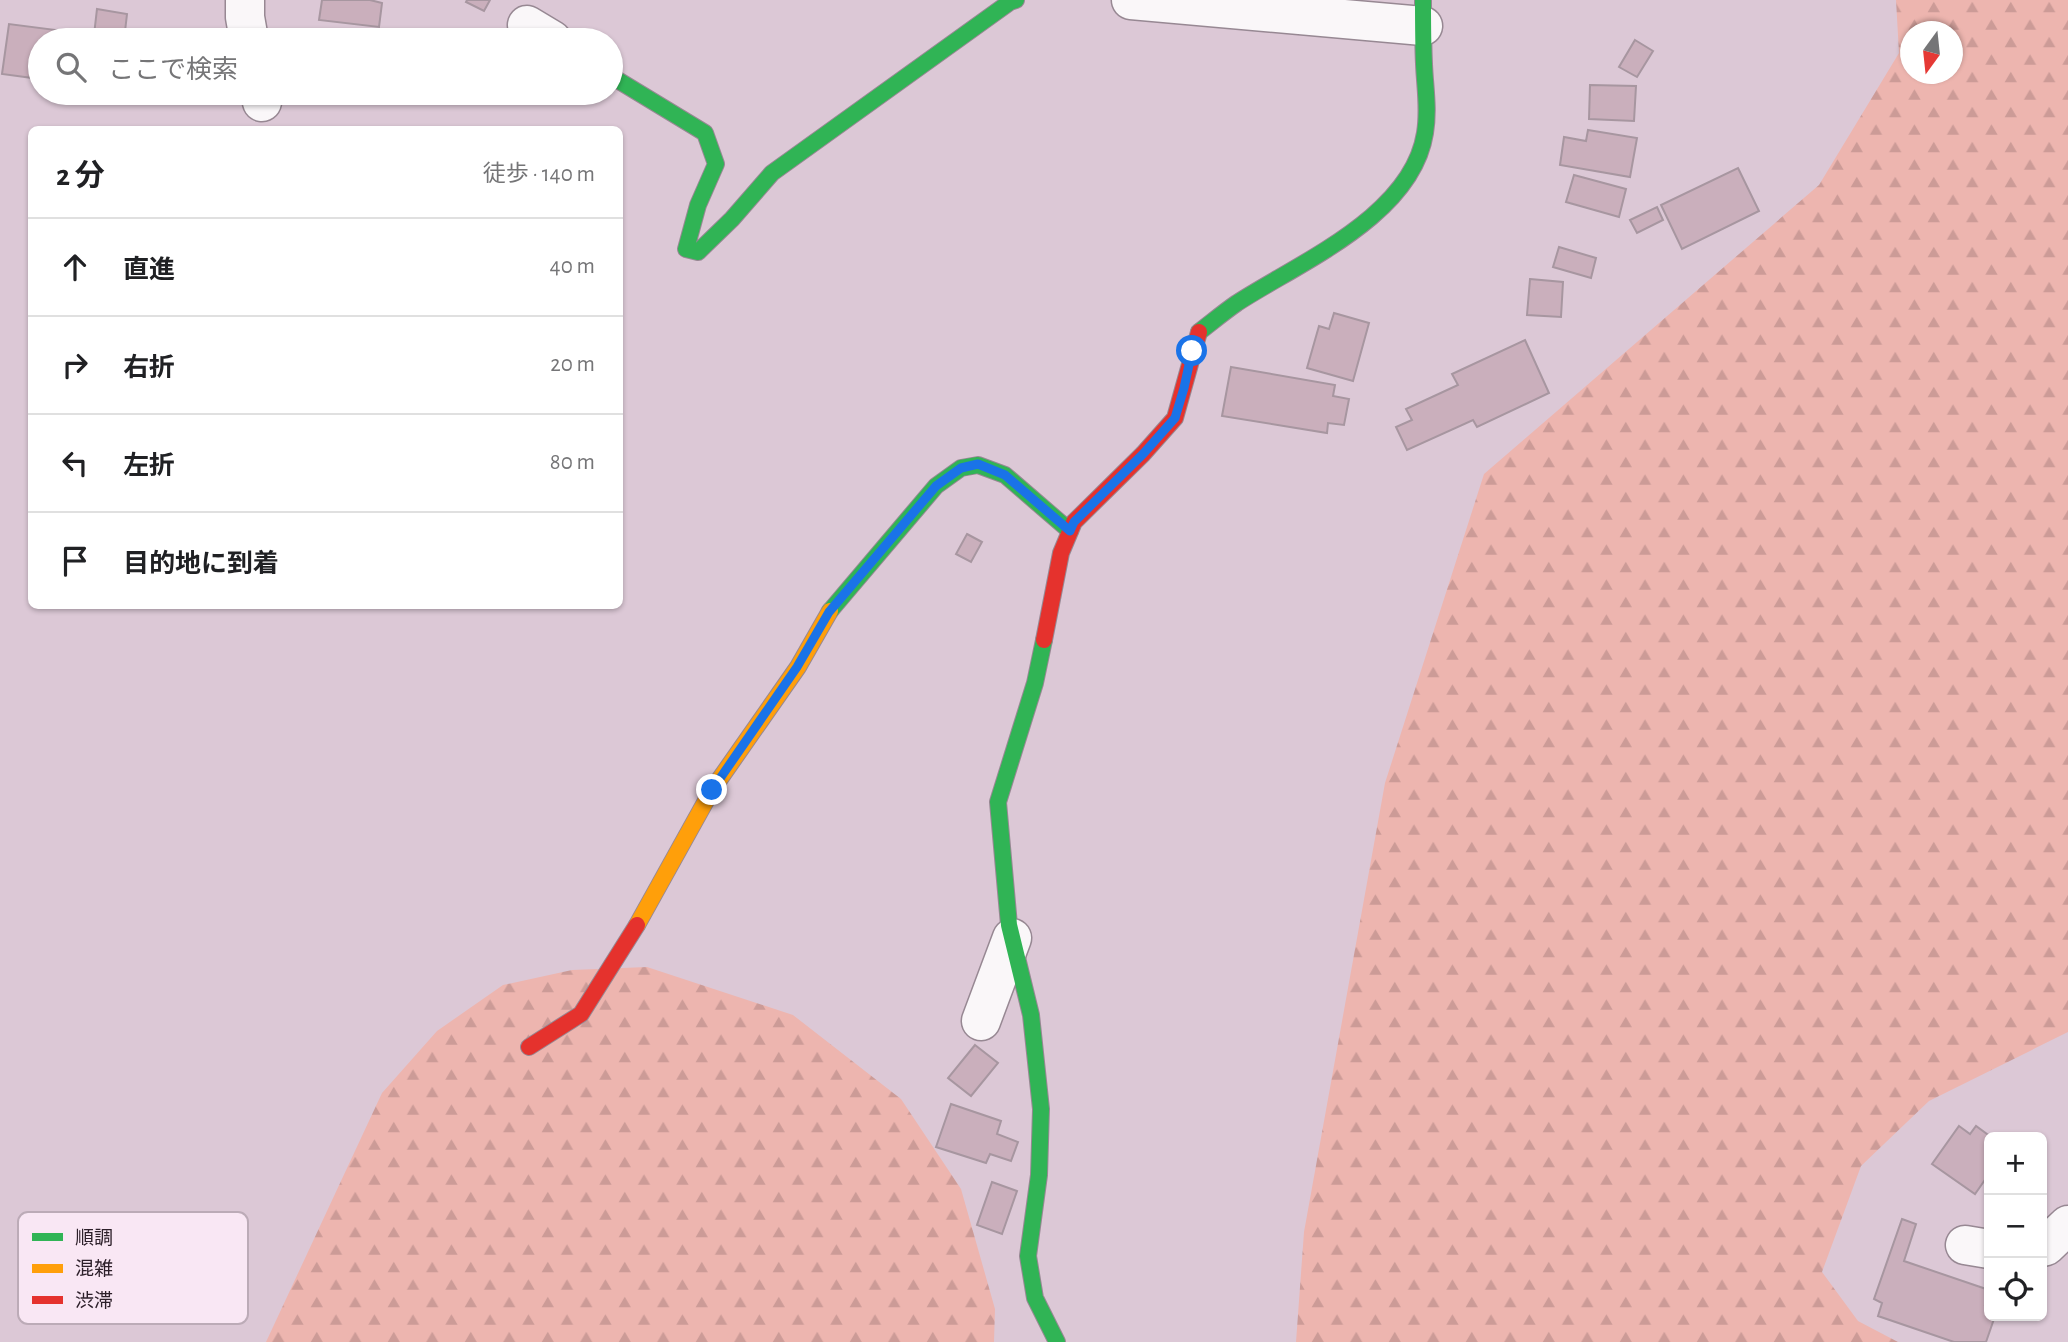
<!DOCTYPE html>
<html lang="ja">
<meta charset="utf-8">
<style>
:root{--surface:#fff;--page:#f2f2f2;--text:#202124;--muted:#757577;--line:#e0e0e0}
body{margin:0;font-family:"Alegreya Sans","Noto Sans JP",sans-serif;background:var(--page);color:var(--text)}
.controls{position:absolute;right:21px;bottom:21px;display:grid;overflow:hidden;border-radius:10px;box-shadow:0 2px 5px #0004}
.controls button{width:63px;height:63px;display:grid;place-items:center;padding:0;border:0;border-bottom:2px solid var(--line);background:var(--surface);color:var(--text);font:35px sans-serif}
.compass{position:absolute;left:1900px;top:21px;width:63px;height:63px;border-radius:50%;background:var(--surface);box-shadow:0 2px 5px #0004;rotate:195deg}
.stop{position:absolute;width:21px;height:21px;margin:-16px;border:5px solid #1a73e8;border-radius:50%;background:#fff}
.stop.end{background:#1a73e8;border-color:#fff;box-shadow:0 2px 7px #0008}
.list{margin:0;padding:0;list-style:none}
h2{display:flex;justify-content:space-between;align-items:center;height:91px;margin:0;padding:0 28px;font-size:30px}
h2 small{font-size:23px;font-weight:400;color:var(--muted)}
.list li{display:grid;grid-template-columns:46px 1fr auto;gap:21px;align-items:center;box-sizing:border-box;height:98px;padding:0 28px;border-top:2px solid var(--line)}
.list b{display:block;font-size:26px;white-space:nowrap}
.list em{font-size:23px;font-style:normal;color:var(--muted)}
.icon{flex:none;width:38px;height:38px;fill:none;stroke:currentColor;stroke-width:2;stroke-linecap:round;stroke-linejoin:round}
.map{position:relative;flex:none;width:2068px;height:1342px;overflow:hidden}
.search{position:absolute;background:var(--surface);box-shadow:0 2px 5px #0004;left:28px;top:28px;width:595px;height:77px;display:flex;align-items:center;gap:18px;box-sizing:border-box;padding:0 24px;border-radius:38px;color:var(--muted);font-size:26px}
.panel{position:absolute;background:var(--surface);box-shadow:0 2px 5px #0004;left:28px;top:126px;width:595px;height:483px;border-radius:10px}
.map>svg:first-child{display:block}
.forest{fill:url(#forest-firs);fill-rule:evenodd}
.building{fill:#caafbc;stroke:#a796a0;stroke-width:2}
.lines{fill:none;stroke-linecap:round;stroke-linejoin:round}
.street-casing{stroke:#978893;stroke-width:41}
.fast-casing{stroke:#978893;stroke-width:18}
.slow-casing{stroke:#978893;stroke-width:18}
.jam-casing{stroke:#978893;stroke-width:18}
.street{stroke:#faf7f9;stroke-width:38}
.fast{stroke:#30b455;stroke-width:16}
.slow{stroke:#ff9f0a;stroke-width:16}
.jam{stroke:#e5322d;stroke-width:16}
.route{stroke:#1a73e8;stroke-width:9}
.key{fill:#f9e7f4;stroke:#bcabb7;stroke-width:2}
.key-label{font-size:19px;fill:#2d202a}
</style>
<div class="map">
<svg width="2068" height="1342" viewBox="0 0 2068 1342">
<defs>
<pattern id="forest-firs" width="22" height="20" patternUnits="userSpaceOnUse" patternTransform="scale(1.75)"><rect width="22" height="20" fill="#edb5af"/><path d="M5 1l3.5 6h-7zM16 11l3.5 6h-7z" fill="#cc9b97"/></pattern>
</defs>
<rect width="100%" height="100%" fill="#dcc8d6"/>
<!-- forest -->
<path class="forest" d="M1896 0H2068V1032L1929 1101 1861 1166 1822 1272 1858 1321 1898 1342H1296L1304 1232 1385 783 1484 474 1819 185 1899 53ZM1910 32H1952V74H1910Z
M647 967 793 1015 901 1099 961 1189 995 1309 994 1342H266L382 1093 437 1031 503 985 572 970Z"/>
<!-- building -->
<path class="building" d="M322 0H370L382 3 379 27 319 20Z
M467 0H490L484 11 466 2Z
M97 9 127 14 124 40H40V79L2 74 9 24 94 35Z
M1635 40 1653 51 1637 77 1619 67Z
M1590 85 1636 86 1634 121 1589 119Z
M1588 130 1637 138 1630 177 1560 165 1564 137 1586 141Z
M1738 168 1759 211 1682 249 1661 205Z
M1574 175 1626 189 1619 217 1566 202Z
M1657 207 1663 220 1637 233 1630 220Z
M1559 247 1596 258 1591 278 1553 267Z
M1530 279 1563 282 1561 317 1527 315Z
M1334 313 1369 323 1353 381 1307 368 1319 326 1329 329Z
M1525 340 1549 393 1477 427 1473 420 1407 450 1396 427 1412 420 1406 409 1458 385 1452 374Z
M1231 367 1335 385 1333 396 1349 399 1344 425 1328 423 1327 433 1222 416Z
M967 534 982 542 971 562 956 554Z
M975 1045 998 1063 971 1096 948 1078Z
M951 1104 1001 1121 997 1134 1018 1142 1011 1161 990 1154 986 1163 936 1147Z
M1959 1126 1970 1134 1976 1126 1991 1137 1989 1174 1975 1194 1932 1164Z
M992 1182 1017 1191 1002 1234 977 1225Z
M1902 1219 1916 1224 1904 1261 1989 1290 1985 1305 1989 1306V1316H1995L1986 1342H1954L1878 1316 1882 1303 1874 1299Z"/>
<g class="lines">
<defs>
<path id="street" d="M245 0V17L249 40
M1131 0 1423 26
M527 25 552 40
M260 93 262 102
M981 1021 1012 938
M1965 1245 1989 1249
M2042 1247 2046 1246 2068 1225"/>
<path id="fast" d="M611 76 705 133 716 164 698 205 686 249 698 252 732 219 772 173 1010 2 1016 0
M1199 332C1212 322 1224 312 1237 303 1300 262 1412 216 1425 133 1429 109 1425 88 1424 64 1423 43 1423 21 1423 0
M830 611 936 486 961 468 978 465 1005 475 1070 531
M1044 640 1035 683 998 802 1009 925 1031 1015 1041 1109 1039 1175 1028 1256 1035 1298 1057 1342"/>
<path id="slow" d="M637 925 712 790 798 667 830 611"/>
<path id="jam" d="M1044 640 1061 553 1074 522 1143 454 1175 418 1199 332
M529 1047 581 1014 637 925"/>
</defs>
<!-- street casing -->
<use href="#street" class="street-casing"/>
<!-- fast casing -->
<use href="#fast" class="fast-casing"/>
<!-- slow casing -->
<use href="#slow" class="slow-casing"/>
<!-- jam casing -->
<use href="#jam" class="jam-casing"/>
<!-- street -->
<use href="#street" class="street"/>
<!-- fast -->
<use href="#fast" class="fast"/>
<!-- slow -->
<use href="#slow" class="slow"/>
<!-- jam -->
<use href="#jam" class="jam"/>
</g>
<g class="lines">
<!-- route -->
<path class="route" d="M712 790 797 667 829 612 936 486 961 468 978 464 1005 475 1070 531 1074 522 1143 454 1175 418 1184 388 1192 351"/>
</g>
<!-- legend -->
<rect x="18" y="1212" width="230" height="112" rx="10" class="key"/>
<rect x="32" y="1233" width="31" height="8" fill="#30b455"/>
<rect x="32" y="1264" width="31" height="9" fill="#ff9f0a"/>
<rect x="32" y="1296" width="31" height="8" fill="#e5322d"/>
<g class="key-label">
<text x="75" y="1244">順調</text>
<text x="75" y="1275">混雑</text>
<text x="75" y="1307">渋滞</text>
</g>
</svg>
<div class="controls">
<button>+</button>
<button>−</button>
<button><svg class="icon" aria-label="locate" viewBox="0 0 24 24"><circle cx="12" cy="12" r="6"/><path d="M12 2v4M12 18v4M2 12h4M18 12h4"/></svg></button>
</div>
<svg class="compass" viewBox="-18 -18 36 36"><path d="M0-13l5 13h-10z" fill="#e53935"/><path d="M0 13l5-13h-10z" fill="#757577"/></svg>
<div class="stop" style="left:1192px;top:351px"></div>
<div class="stop end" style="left:712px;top:790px"></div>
<div class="search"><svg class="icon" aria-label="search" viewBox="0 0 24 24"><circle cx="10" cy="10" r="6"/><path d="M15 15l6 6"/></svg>ここで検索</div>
<section class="panel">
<h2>2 分<small>徒歩 · 140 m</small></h2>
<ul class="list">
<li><svg class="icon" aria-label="ahead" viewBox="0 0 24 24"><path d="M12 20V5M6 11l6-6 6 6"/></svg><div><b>直進</b></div><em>40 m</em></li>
<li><svg class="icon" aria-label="right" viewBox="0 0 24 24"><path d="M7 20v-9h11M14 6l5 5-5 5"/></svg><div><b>右折</b></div><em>20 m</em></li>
<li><svg class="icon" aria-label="left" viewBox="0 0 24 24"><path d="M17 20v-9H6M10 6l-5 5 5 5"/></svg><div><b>左折</b></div><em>80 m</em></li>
<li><svg class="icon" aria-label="arrive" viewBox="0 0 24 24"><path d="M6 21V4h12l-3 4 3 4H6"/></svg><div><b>目的地に到着</b></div></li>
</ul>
</section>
</div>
